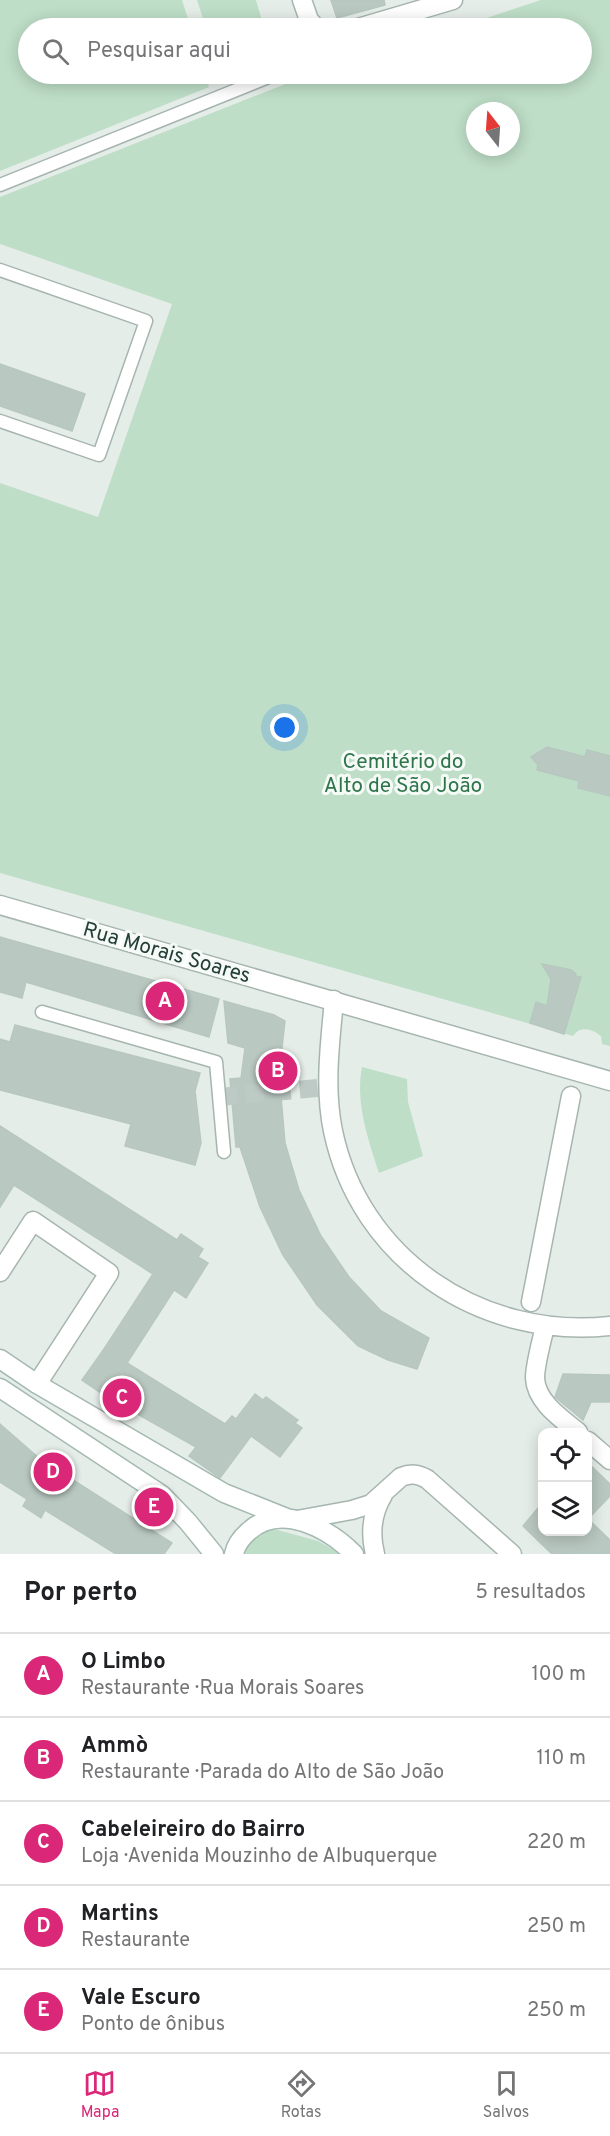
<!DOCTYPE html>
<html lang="pt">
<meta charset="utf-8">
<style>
:root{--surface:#fff;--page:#f2f2f2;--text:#202124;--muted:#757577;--line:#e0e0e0;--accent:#db2777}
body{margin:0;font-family:Overpass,sans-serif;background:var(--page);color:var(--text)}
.controls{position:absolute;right:18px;bottom:18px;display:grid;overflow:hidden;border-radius:12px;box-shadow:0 3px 15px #0003}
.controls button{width:54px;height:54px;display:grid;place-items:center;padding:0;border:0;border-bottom:2px solid var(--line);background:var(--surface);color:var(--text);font:30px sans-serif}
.compass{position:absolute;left:466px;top:102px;width:54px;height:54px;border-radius:50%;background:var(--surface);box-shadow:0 3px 15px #0003;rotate:343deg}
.you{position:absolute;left:285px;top:728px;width:21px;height:21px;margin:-15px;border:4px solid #fff;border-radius:50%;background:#1a73e8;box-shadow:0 0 0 9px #1a73e833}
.badge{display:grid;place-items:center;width:39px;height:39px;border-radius:50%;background:var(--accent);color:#fff;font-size:20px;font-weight:700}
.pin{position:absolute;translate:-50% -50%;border:3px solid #fff;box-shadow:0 2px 6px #0006}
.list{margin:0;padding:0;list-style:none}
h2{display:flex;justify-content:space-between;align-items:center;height:78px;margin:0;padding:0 24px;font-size:26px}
h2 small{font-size:20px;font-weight:400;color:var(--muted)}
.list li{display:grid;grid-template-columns:39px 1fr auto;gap:18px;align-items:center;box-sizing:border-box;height:84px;padding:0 24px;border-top:2px solid var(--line)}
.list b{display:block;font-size:22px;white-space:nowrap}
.list p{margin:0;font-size:20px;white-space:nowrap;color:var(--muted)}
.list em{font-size:20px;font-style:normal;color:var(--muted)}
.icon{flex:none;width:33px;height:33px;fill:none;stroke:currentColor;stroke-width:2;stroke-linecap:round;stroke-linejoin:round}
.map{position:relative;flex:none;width:610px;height:1554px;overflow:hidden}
.search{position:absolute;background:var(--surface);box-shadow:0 3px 15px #0003;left:18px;right:18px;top:18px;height:66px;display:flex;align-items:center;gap:15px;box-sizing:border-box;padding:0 21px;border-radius:33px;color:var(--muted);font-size:22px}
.sheet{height:498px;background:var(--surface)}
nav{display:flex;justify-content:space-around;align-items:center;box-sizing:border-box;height:84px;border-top:2px solid var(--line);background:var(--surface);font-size:16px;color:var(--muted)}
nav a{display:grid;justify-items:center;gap:3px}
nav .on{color:var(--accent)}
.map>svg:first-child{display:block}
.green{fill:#bedec7;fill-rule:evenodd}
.building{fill:#bac8c2;stroke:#b7c7c0;stroke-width:1.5}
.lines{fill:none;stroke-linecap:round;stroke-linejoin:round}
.minor-tunnel{stroke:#becac6;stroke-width:18;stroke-dasharray:18 9;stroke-linecap:butt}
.service-casing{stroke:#a7b5b0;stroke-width:15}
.pedestrian-casing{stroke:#a7b5b0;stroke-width:21}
.minor-casing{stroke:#a7b5b0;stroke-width:21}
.tertiary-casing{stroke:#a7b5b0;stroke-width:21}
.secondary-casing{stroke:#a3b9b1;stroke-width:21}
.service{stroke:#fff;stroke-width:12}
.pedestrian{stroke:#fff;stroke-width:18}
.minor{stroke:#fff;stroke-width:18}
.tertiary{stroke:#fff;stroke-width:18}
.secondary{stroke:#fff;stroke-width:18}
.labels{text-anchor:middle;stroke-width:6;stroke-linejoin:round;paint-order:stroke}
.park-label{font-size:21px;fill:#2f754b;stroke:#f5faf7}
.street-label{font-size:21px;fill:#243f38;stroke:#f5faf7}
</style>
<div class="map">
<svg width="610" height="1554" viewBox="0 0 610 1554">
<rect width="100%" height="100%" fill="#e5ede9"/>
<!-- green -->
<path class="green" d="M0 0H182L191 28H28V74H205L209 87 0 171Z
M197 0H256L264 28H206Z
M541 0H610V1046L602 1044 601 1036C593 1029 580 1025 573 1036L0 873V483L98 517 172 304 0 244V197L303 77 307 74H582V28H456ZM475 111H511V147H475Z
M362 1067 407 1079 408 1102 423 1156 379 1173C368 1139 355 1103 362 1067Z
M274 1529 318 1541 341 1554H245C249 1539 260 1532 274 1529Z"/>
<!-- building -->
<path class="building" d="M331 0H384L385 5 337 18Z
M0 364 85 394 72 431 0 406Z
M547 747 585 757 587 750 610 756V796L578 788 579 781 537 770 538 765 531 757Z
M0 937 219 999 209 1037 26 982 22 998 0 992Z
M542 964 571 970 576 974 575 976 581 977 564 1034 530 1023 536 1002 547 1006 551 979Z
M224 1001 274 1015 285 1021 279 1074 285 1143 299 1190 321 1236 349 1277 381 1311 429 1338 417 1369 388 1360 358 1346 317 1305 283 1255 260 1207 240 1147H236L230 1079 241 1078 245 1048 228 1043Z
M15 1025 200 1073 195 1091 201 1143 195 1165 125 1146 131 1124 0 1090V1039L10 1042Z
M0 1126 177 1240 181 1234 203 1249 198 1257 208 1263 186 1298 174 1290 127 1363 225 1424 232 1416 236 1419 255 1394 263 1400 266 1397 298 1420 295 1423 302 1428 280 1457 251 1436 220 1478 189 1456 196 1447 104 1395 82 1380 104 1349 153 1274 14 1185 0 1207Z
M563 1374 610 1375V1402H591L583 1420 555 1397Z
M0 1424 40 1459 172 1543 164 1554H116L45 1510 41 1518 23 1506 27 1499 0 1482Z
M588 1463 610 1484V1496L588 1519 610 1540V1554H552L523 1526 543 1502V1532H588Z"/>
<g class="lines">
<!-- minor-tunnel -->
<path class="minor-tunnel" d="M219 1097 328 1087"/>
<defs>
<path id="service" d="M0 185 276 74
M0 270 146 321 99 455 0 421
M42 1012 216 1062 224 1152"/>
<path id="pedestrian" d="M531 1302 571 1096"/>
<path id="minor" d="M302 0 309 20 316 28
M358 28 453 0
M334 1000C330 1044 324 1087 333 1131 360 1260 482 1340 610 1326
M0 1272 33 1221 109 1273 37 1384
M545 1326C542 1340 535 1364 535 1378 536 1402 562 1419 578 1432
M588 1441 610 1460
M297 1520 352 1510 371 1504 401 1477C411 1473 418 1474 427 1479L512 1554
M375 1554C370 1534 372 1513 383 1495"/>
<path id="tertiary" d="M0 905 610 1081"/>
<path id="secondary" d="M0 1359 37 1384 224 1493 287 1518
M0 1388 162 1495 188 1522 214 1554
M234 1554C236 1544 242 1537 249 1531 281 1502 329 1529 354 1554"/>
</defs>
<!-- service casing -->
<use href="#service" class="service-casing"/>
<!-- pedestrian casing -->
<use href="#pedestrian" class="pedestrian-casing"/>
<!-- minor casing -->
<use href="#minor" class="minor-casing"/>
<!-- tertiary casing -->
<use href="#tertiary" class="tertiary-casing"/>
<!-- secondary casing -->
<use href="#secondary" class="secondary-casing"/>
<!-- service -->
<use href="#service" class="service"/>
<!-- pedestrian -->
<use href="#pedestrian" class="pedestrian"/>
<!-- minor -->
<use href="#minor" class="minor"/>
<!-- tertiary -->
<use href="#tertiary" class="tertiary"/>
<!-- secondary -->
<use href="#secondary" class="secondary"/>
</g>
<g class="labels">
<!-- park labels -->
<g class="park-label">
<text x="403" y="768">Cemitério do<tspan x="403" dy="24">Alto de São João</tspan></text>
</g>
<!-- street labels -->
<g class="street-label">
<text transform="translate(167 952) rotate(16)" y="7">Rua Morais Soares</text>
</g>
</g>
</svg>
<div class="controls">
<button><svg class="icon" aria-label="locate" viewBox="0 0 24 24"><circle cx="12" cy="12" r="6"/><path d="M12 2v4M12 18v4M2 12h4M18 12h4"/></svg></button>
<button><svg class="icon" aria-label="layers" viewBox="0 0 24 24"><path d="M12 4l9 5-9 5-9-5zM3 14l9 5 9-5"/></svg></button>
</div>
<svg class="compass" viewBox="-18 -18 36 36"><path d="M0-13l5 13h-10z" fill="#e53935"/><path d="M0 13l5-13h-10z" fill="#757577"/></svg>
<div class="you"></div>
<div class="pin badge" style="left:165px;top:1001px">A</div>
<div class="pin badge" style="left:278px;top:1071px">B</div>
<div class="pin badge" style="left:122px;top:1398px">C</div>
<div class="pin badge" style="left:53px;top:1472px">D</div>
<div class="pin badge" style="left:154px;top:1507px">E</div>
<div class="search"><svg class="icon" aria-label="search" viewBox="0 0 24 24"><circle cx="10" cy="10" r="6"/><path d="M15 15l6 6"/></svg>Pesquisar aqui</div>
</div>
<section class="sheet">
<h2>Por perto<small>5 resultados</small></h2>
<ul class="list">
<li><span class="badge">A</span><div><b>O Limbo</b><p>Restaurante · Rua Morais Soares</p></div><em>100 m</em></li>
<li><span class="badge">B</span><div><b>Ammò</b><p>Restaurante · Parada do Alto de São João</p></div><em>110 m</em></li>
<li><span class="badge">C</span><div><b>Cabeleireiro do Bairro</b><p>Loja · Avenida Mouzinho de Albuquerque</p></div><em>220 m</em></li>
<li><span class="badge">D</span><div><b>Martins</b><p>Restaurante</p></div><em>250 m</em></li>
<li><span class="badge">E</span><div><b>Vale Escuro</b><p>Ponto de ônibus</p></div><em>250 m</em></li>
</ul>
</section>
<nav>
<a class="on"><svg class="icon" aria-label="map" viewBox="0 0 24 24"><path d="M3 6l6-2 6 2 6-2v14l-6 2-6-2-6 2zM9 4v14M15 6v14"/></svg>Mapa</a>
<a><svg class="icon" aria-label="directions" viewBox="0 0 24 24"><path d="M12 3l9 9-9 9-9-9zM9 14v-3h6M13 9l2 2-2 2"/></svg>Rotas</a>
<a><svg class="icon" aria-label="saved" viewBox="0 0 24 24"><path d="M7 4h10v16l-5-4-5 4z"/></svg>Salvos</a>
</nav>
